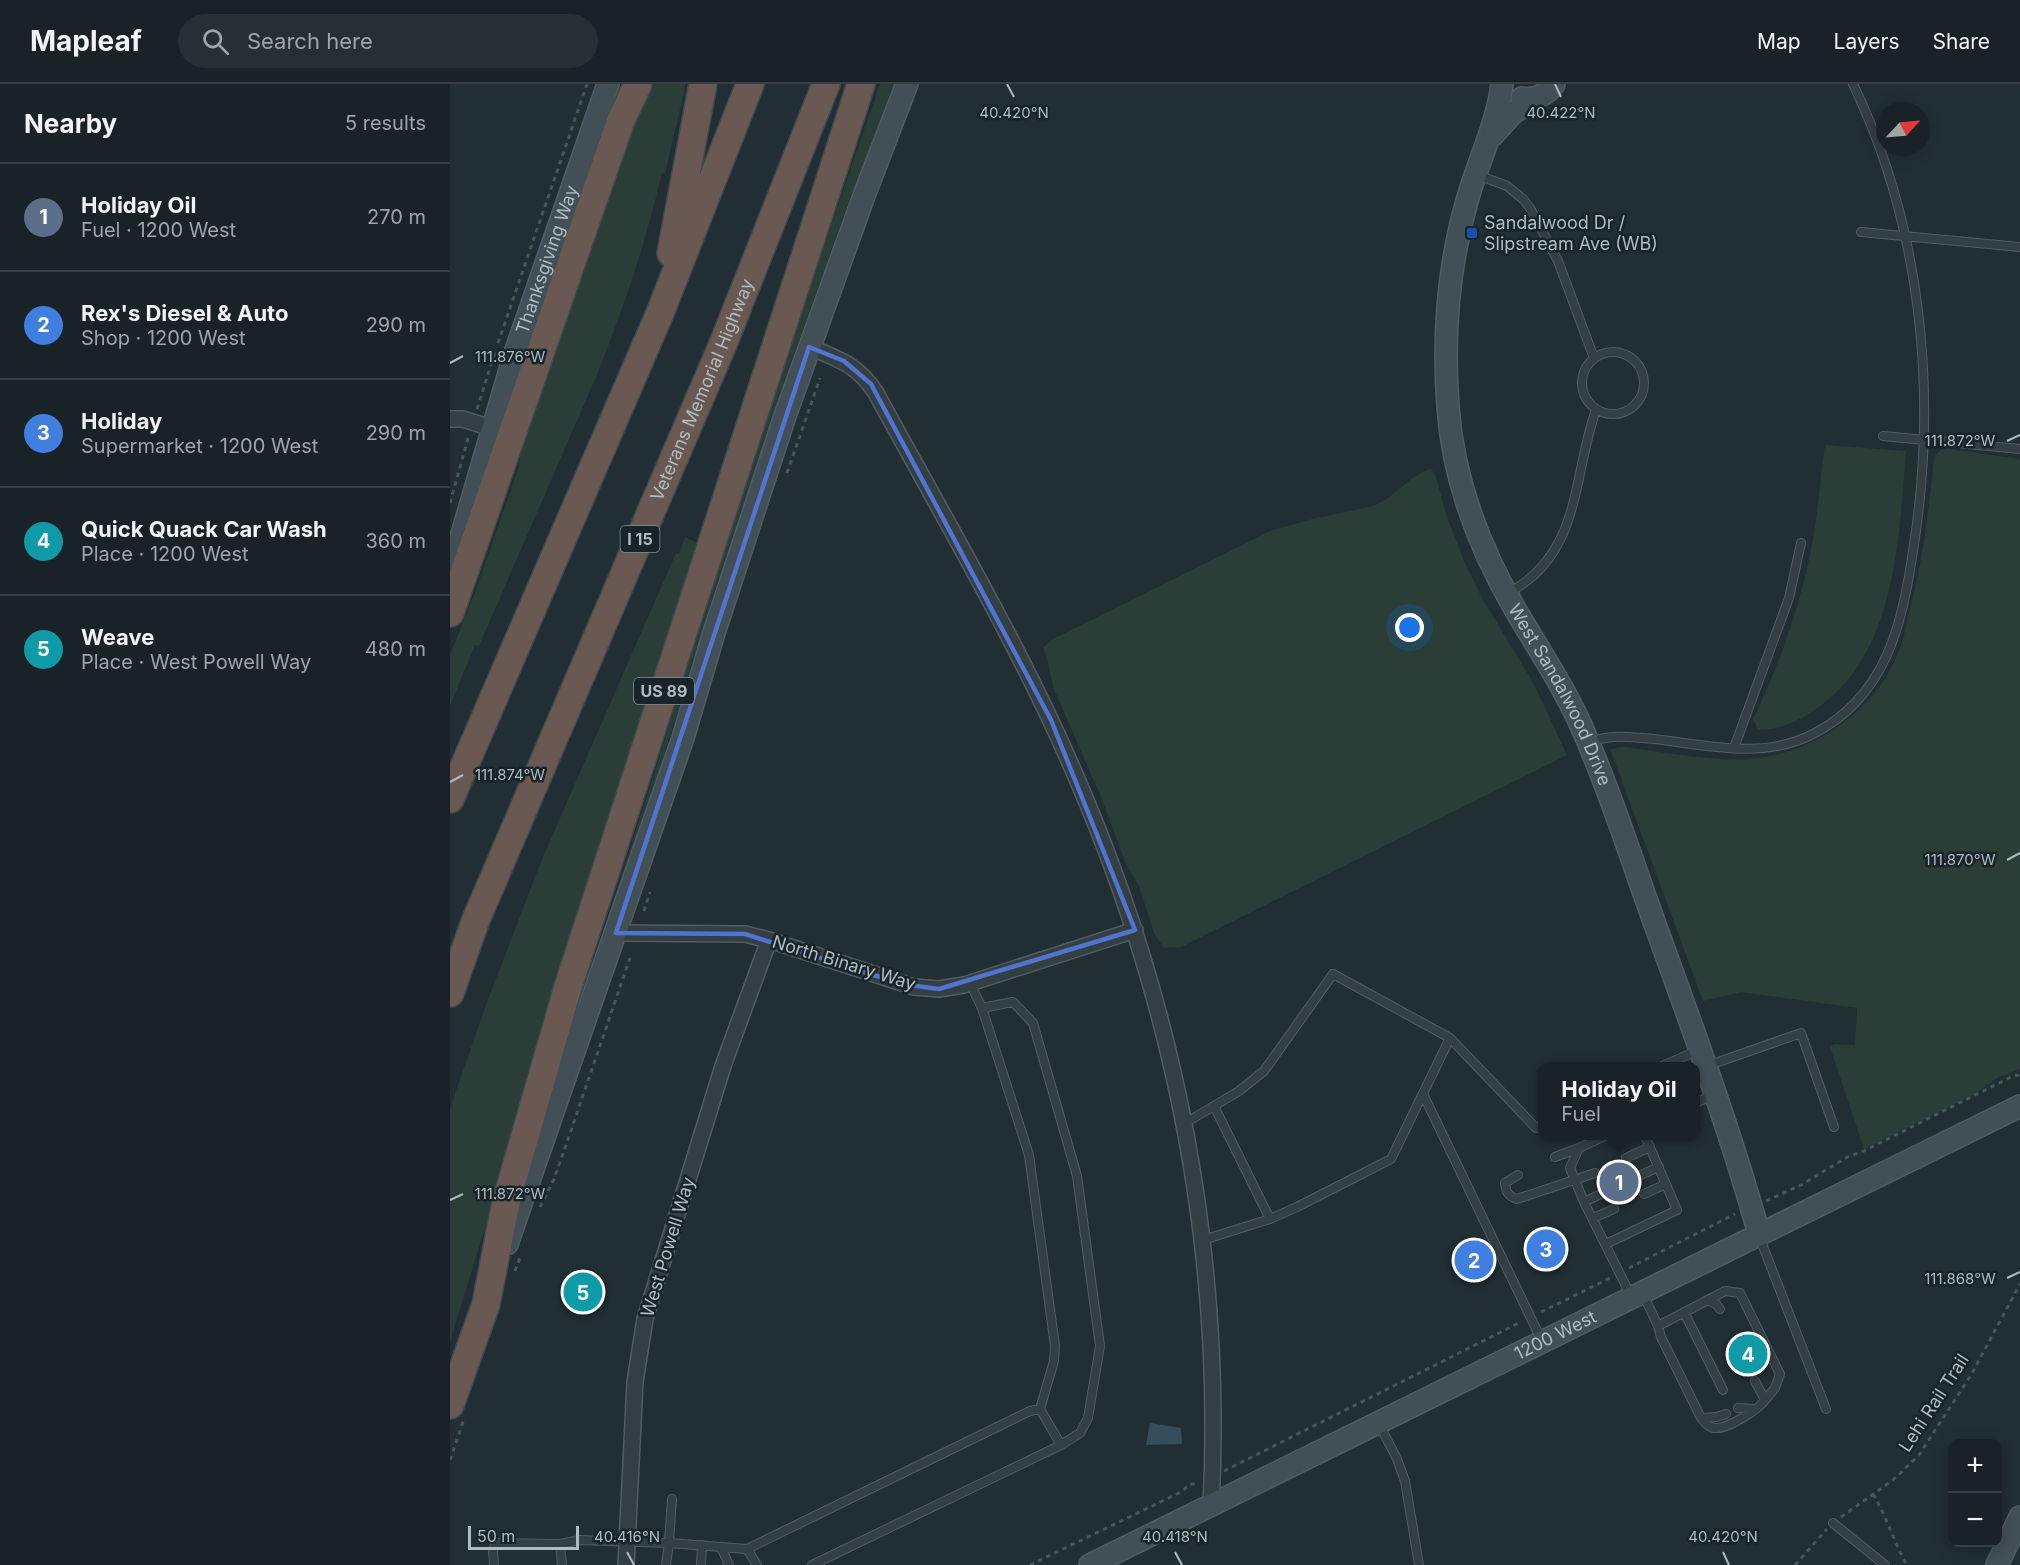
<!DOCTYPE html>
<meta charset="utf-8">
<style>
:root{--surface:#192226;--page:#262f32;--text:#f1f3f6;--muted:#9fa4a7;--line:#373f43;--accent:#bca0f2}
body{margin:0;font-family:Inter,sans-serif;background:var(--page);color:var(--text)}
.controls{position:absolute;right:18px;bottom:18px;display:grid;overflow:hidden;border-radius:12px;box-shadow:0 3px 15px #0003}
.controls button{width:54px;height:54px;display:grid;place-items:center;padding:0;border:0;border-bottom:2px solid var(--line);background:var(--surface);color:var(--text);font:30px sans-serif}
.compass{position:absolute;left:1426px;top:18px;width:54px;height:54px;border-radius:50%;background:var(--surface);box-shadow:0 3px 15px #0003;rotate:64deg}
.scale{position:absolute;left:18px;bottom:15px;width:111px;box-sizing:border-box;padding-left:6px;border:3px solid #aebbc1;border-top:0;font-size:16px;line-height:21px;white-space:nowrap;color:#aebbc1;-webkit-text-stroke:4px #192428;paint-order:stroke}
.you{position:absolute;left:960px;top:544px;width:21px;height:21px;margin:-15px;border:4px solid #fff;border-radius:50%;background:#1a73e8;box-shadow:0 0 0 9px #1a73e833}
.badge{display:grid;place-items:center;width:39px;height:39px;border-radius:50%;background:var(--accent);color:#fff;font-size:20px;font-weight:700}
.pin{position:absolute;translate:-50% -50%;border:3px solid #fff;box-shadow:0 2px 6px #0006}
.popup{position:absolute;left:1088px;top:978px;width:162px;height:78px;box-sizing:border-box;display:grid;place-content:center;border-radius:12px;background:var(--surface);filter:drop-shadow(0 2px 4px #0005);font-size:20px;white-space:nowrap;color:var(--muted)}
.popup b{font-size:22px;color:var(--text)}
.popup::after{content:'';position:absolute;left:50%;top:100%;margin-left:-12px;border:12px solid transparent;border-top-color:var(--surface)}
.list{margin:0;padding:0;list-style:none}
h2{display:flex;justify-content:space-between;align-items:center;height:78px;margin:0;padding:0 24px;font-size:26px}
h2 small{font-size:20px;font-weight:400;color:var(--muted)}
.list li{display:grid;grid-template-columns:39px 1fr auto;gap:18px;align-items:center;box-sizing:border-box;height:108px;padding:0 24px;border-top:2px solid var(--line)}
.list b{display:block;font-size:22px;white-space:nowrap}
.list p{margin:0;font-size:20px;white-space:nowrap;color:var(--muted)}
.list em{font-size:20px;font-style:normal;color:var(--muted)}
.icon{flex:none;width:33px;height:33px;fill:none;stroke:currentColor;stroke-width:2;stroke-linecap:round;stroke-linejoin:round}
.map{position:relative;flex:none;width:1570px;height:1481px;overflow:hidden}
header{display:flex;align-items:center;gap:36px;box-sizing:border-box;height:84px;padding:0 30px;background:var(--surface);border-bottom:2px solid var(--line)}
header strong{font-size:28px}
nav{display:flex;gap:33px;margin-inline-start:auto;font-size:21px}
.search{width:420px;height:54px;background:var(--page);display:flex;align-items:center;gap:15px;box-sizing:border-box;padding:0 21px;border-radius:33px;color:var(--muted);font-size:22px}
main{display:flex}
aside{flex:1;background:var(--surface)}
.map>svg:first-child{display:block}
.green{fill:#2a3d36}
.water{fill:#364e59}
.lines{fill:none;stroke-linecap:round;stroke-linejoin:round}
.lane-casing{stroke:#515d62;stroke-width:10}
.street-casing{stroke:#515d62;stroke-width:18}
.secondary-casing{stroke:#515d62;stroke-width:24}
.highway-casing{stroke:#3e4a4e;stroke-width:30}
.path{stroke:#465855;stroke-width:3;stroke-dasharray:4.5 4.5;stroke-linecap:butt}
.lane{stroke:#343f44;stroke-width:8}
.street{stroke:#343f44;stroke-width:15}
.secondary{stroke:#424f56;stroke-width:21}
.highway{stroke:#695952;stroke-width:27}
.marked{fill:none;stroke:#5074d0;stroke-width:4.5;stroke-linejoin:round}
.ticks{fill:none;stroke:#aebbc1;stroke-width:2}
.transit-dot{fill:#1a4fb4;stroke:#192428;stroke-width:2}
.labels{text-anchor:middle;stroke-width:5;stroke-linejoin:round;paint-order:stroke}
.shield{fill:#192428;stroke:#818e93;stroke-width:1.5}
.shield-label{font-size:16px;font-weight:bold;fill:#aebbc1}
.poi-label{font-size:18px;fill:#aebbc1;stroke:#192428;text-anchor:start}
.street-label{font-size:18px;fill:#aebbc1;stroke:#192428}
.ticks-label{font-size:15px;text-anchor:middle;fill:#aebbc1;stroke:#192428;stroke-width:5;stroke-linejoin:round;paint-order:stroke}
</style>
<header>
<strong>Mapleaf</strong>
<div class="search"><svg class="icon" aria-label="search" viewBox="0 0 24 24"><circle cx="10" cy="10" r="6"/><path d="M15 15l6 6"/></svg>Search here</div>
<nav><a>Map</a><a>Layers</a><a>Share</a></nav>
</header>
<main>
<aside>
<h2>Nearby<small>5 results</small></h2>
<ul class="list">
<li><span class="badge" style="background:#5c6f8a">1</span><div><b>Holiday Oil</b><p>Fuel · 1200 West</p></div><em>270 m</em></li>
<li><span class="badge" style="background:#3f7fe0">2</span><div><b>Rex's Diesel &amp; Auto</b><p>Shop · 1200 West</p></div><em>290 m</em></li>
<li><span class="badge" style="background:#3f7fe0">3</span><div><b>Holiday</b><p>Supermarket · 1200 West</p></div><em>290 m</em></li>
<li><span class="badge" style="background:#0f9aa8">4</span><div><b>Quick Quack Car Wash</b><p>Place · 1200 West</p></div><em>360 m</em></li>
<li><span class="badge" style="background:#0f9aa8">5</span><div><b>Weave</b><p>Place · West Powell Way</p></div><em>480 m</em></li>
</ul>
</aside>
<div class="map">
<svg width="1570" height="1481" viewBox="0 0 1570 1481">
<rect width="100%" height="100%" fill="#212e33"/>
<!-- green -->
<path class="green" d="M197 0H236L215 89H212C196 158 173 227 146 293L29 562 25 561 0 622V571L27 503 69 382 72 343Z
M430 0H448L397 122 337 291 265 506 206 698 142 882 206 684 242 564 343 252Z
M1375 361 1456 367C1449 456 1446 574 1363 627 1348 637 1326 648 1308 645L1303 635C1330 580 1350 521 1362 461 1368 429 1370 394 1375 361Z
M1499 365 1570 375V985L1549 993 1523 1011 1414 1065 1380 963 1384 960 1405 961 1407 924 1291 908 1253 917 1160 665 1174 663C1214 668 1270 679 1310 674 1368 666 1426 625 1448 569 1453 558 1455 545 1458 534 1472 481 1479 427 1484 373L1491 366Z
M978 385H981L985 390 997 433 1015 479 1032 514 1084 600 1117 671 731 863 714 864 704 849 689 802 676 780 651 713 603 603 598 578 593 564 601 556 820 447 862 435 923 422 937 415 961 395Z
M235 453 248 459 0 1257V1024L37 918 92 775 226 469 229 470Z"/>
<!-- water -->
<path class="water" d="M700 1339 731 1344 732 1360 696 1361Z"/>
<g class="lines">
<defs>
<path id="lane" d="M1028 91 1057 102 1073 115 1080 124 1108 177 1144 274
M1411 148 1570 163
M1132 299a31 31 0 1 1 62 0a31 31 0 1 1-62 0Z
M1433 352 1570 365
M1058 509C1132 470 1122 393 1146 326
M1140 658C1161 650 1182 653 1204 655 1257 661 1313 676 1363 650 1436 613 1452 541 1463 467 1488 312 1472 143 1403 0
M1284 664 1339 514 1351 459
M520 899 532 924 579 1071 605 1262 604 1277 590 1325 611 1361 630 1349 638 1334 650 1262 627 1092 583 939 563 918 532 924
M1000 954 1086 1044 1092 1041
M1212 982 1249 966
M1257 982 1351 949 1384 1043
M973 1010 1091 1255
M1246 1019 1264 1010
M764 1022 789 1007 814 987 883 890 1000 954 941 1075 847 1123 820 1135
M735 1039 764 1022 820 1135 753 1156
M1155 1052 1129 1064 1120 1084 1134 1118 1181 1212
M1105 1073 1129 1064
M1176 1074 1200 1063
M1068 1091 1055 1099C1056 1108 1058 1112 1067 1115L1145 1089
M1186 1093 1209 1083
M1194 1110 1216 1100
M1134 1118 1155 1108
M1143 1134 1164 1125
M1309 1152 1376 1325
M1156 1160 1227 1126 1195 1052
M1193 1210 1208 1242 1211 1253 1251 1334C1255 1339 1260 1345 1267 1344 1279 1344 1309 1325 1315 1316L1305 1297
M1257 1216 1266 1220 1270 1225
M1234 1228 1273 1306
M1208 1242 1275 1207 1290 1209 1330 1290 1325 1304 1315 1316
M1288 1324 1304 1325
M1251 1334 1266 1333 1276 1330
M929 1340 947 1375 955 1397 969 1481
M1383 1439 1435 1481
M110 1460 112 1481
M271 1463 279 1481
M44 1481 43 1466 46 1459 110 1460 130 1456 219 1459 222 1415
M216 1481 219 1459 297 1465
M251 1481 252 1461
M307 1481 297 1465 580 1327 590 1325
M362 1481 611 1361"/>
<path id="street" d="M359 263C389 275 408 281 426 309 494 434 567 557 624 688 725 919 774 1169 761 1422
M0 335H13L41 344
M166 849 295 850 319 856 464 903 489 905 514 901 685 846
M176 1481 185 1298 195 1235 273 982 319 856"/>
<g id="secondary">
<path id="s1" d="M1052 0C1047 41 1028 77 1017 117 998 183 993 255 998 323 1003 395 1029 463 1065 525 1090 568 1117 607 1136 653 1163 715 1183 780 1206 843 1243 945 1280 1046 1309 1150"/>
<path d="M1072 14C1085 16 1097 11 1104 0"/>
<path d="M1043 51 1063 29 1086 14"/>
<path id="s2" d="M0 491 64 272 158 0"/>
<path d="M57 1160 233 654 263 552 335 332 415 109 457 0"/>
<path id="s3" d="M640 1481 1570 1022"/>
<path d="M1547 1481 1570 1433"/>
</g>
<g id="highway">
<path d="M221 169 253 0"/>
<path d="M0 529 171 36 188 0"/>
<path d="M0 715 210 229 300 0"/>
<path id="s4" d="M0 909 25 838 273 260 376 0"/>
<path d="M0 1321 36 1220 56 1118 118 903 411 0"/>
</g>
</defs>
<!-- lane casing -->
<use href="#lane" class="lane-casing"/>
<!-- street casing -->
<use href="#street" class="street-casing"/>
<!-- secondary casing -->
<use href="#secondary" class="secondary-casing"/>
<!-- highway casing -->
<use href="#highway" class="highway-casing"/>
<!-- path -->
<path class="path" d="M48 259 137 0
M27 325 45 268
M337 389 370 294
M0 419 19 351
M194 827 200 808
M1316 1117 1351 1101 1399 1072 1412 1068 1563 992 1570 991
M90 1123 104 1095 115 1064 180 874
M1179 1184 1285 1130
M65 1187 71 1171
M1091 1228 1160 1194
M0 1376 14 1335
M774 1387 1071 1238
M1423 1410C1436 1432 1444 1457 1456 1480
M1391 1433 1443 1396 1469 1371 1521 1291 1570 1200
M580 1481 731 1408 740 1400H747
M1345 1481 1377 1445"/>
<!-- lane -->
<use href="#lane" class="lane"/>
<!-- street -->
<use href="#street" class="street"/>
<!-- secondary -->
<use href="#secondary" class="secondary"/>
<!-- highway -->
<use href="#highway" class="highway"/>
</g>
<!-- marked area -->
<path class="marked" d="M359 263 394 277 421 300 601 636 685 846 489 905 452 900 295 850 166 849Z"/>
<!-- ticks -->
<path class="ticks" d="M557 0 564 13M1105 0 1111 13M0 279 13 272M1557 357 1570 351M0 698 13 691M1557 776 1570 769M0 1116 13 1110M1557 1194 1570 1188M177 1468 184 1481M725 1468 732 1481M1273 1468 1279 1481"/>
<!-- markers -->
<rect class="transit-dot" x="1016" y="143" width="12" height="12" rx="3"/>
<g class="labels">
<!-- shield labels -->
<g class="shield">
<rect x="170.5" y="442" width="39" height="26" rx="4.5"/>
<rect x="184" y="594" width="60" height="26" rx="4.5"/>
</g>
<g class="shield-label">
<text x="190" y="461">I 15</text>
<text x="214" y="613">US 89</text>
</g>
<!-- poi labels -->
<g class="poi-label">
<text x="1034" y="145">Sandalwood Dr /<tspan x="1034" dy="21">Slipstream Ave (WB)</tspan></text>
</g>
<!-- street labels -->
<g class="street-label">
<text dy="6" stroke="none"><textPath href="#s2" startOffset="330">Thanksgiving Way</textPath></text>
<text dy="6" stroke="none"><textPath href="#s4" startOffset="654">Veterans Memorial Highway</textPath></text>
<text dy="6" stroke="none"><textPath href="#s1" startOffset="642">West Sandalwood Drive</textPath></text>
<text transform="translate(394 879) rotate(17)" y="6">North Binary Way</text>
<text transform="translate(218 1163) rotate(-73)" y="6">West Powell Way</text>
<text dy="6" stroke="none"><textPath href="#s3" startOffset="519">1200 West</textPath></text>
<text transform="translate(1484 1319) rotate(-57)" y="6">Lehi Rail Trail</text>
</g>
</g>
<g class="ticks-label">
<text x="564" y="34">40.420°N</text>
<text x="1111" y="34">40.422°N</text>
<text x="60" y="278">111.876°W</text>
<text x="1510" y="362">111.872°W</text>
<text x="60" y="696">111.874°W</text>
<text x="1510" y="781">111.870°W</text>
<text x="60" y="1115">111.872°W</text>
<text x="1510" y="1200">111.868°W</text>
<text x="177" y="1458">40.416°N</text>
<text x="725" y="1458">40.418°N</text>
<text x="1273" y="1458">40.420°N</text>
</g>
</svg>
<div class="controls">
<button>+</button>
<button>−</button>
</div>
<svg class="compass" viewBox="-18 -18 36 36"><path d="M0-13l5 13h-10z" fill="#e53935"/><path d="M0 13l5-13h-10z" fill="#9fa4a7"/></svg>
<div class="scale">50 m</div>
<div class="you"></div>
<div class="pin badge" style="left:1169px;top:1098px;background:#5c6f8a">1</div>
<div class="popup"><b>Holiday Oil</b>Fuel</div>
<div class="pin badge" style="left:1024px;top:1176px;background:#3f7fe0">2</div>
<div class="pin badge" style="left:1096px;top:1165px;background:#3f7fe0">3</div>
<div class="pin badge" style="left:1298px;top:1270px;background:#0f9aa8">4</div>
<div class="pin badge" style="left:133px;top:1208px;background:#0f9aa8">5</div>
</div>
</main>
